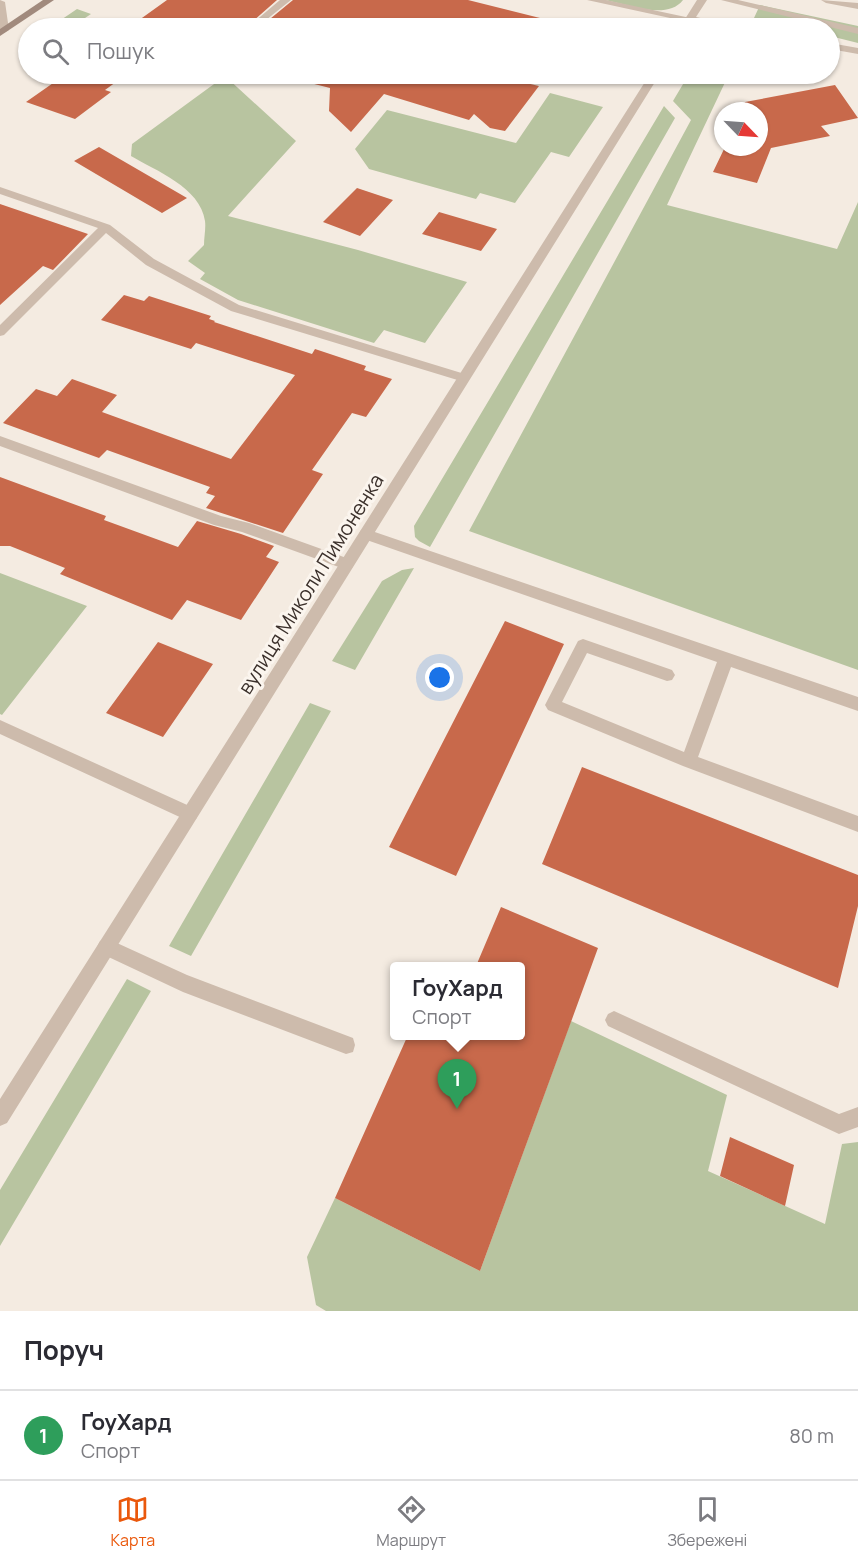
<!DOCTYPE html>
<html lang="uk">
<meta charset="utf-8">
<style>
:root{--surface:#fff;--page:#f7f7f7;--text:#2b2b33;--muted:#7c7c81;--line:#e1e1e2;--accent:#ea580c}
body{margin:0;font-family:Manrope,sans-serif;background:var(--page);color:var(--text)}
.compass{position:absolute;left:714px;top:102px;width:54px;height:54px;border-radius:50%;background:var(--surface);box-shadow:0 2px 4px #0004;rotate:115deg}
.you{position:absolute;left:440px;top:678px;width:21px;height:21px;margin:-15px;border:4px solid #fff;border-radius:50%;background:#1a73e8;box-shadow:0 0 0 9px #1a73e833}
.badge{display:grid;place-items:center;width:39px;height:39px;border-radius:50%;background:var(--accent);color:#fff;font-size:20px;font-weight:700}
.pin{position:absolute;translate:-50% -50px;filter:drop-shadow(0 2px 3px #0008)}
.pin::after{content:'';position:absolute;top:32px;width:21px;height:18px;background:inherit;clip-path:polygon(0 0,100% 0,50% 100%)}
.popup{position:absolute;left:390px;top:962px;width:135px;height:78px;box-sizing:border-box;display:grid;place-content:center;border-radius:6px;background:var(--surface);filter:drop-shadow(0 2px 4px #0005);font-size:20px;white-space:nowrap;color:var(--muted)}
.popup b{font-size:22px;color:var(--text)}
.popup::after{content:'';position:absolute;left:50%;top:100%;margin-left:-12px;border:12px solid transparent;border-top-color:var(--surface)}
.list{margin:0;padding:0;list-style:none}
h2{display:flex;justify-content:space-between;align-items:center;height:78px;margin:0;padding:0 24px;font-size:26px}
h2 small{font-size:20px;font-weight:400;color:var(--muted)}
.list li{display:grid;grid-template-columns:39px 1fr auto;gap:18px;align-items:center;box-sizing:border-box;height:90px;padding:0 24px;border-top:2px solid var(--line)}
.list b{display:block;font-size:22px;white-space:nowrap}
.list p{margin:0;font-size:20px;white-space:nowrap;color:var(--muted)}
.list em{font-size:20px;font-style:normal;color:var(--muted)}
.icon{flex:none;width:33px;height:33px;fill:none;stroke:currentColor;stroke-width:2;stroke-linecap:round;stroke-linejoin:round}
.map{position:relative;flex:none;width:858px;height:1311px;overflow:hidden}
.search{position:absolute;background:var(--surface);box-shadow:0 2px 4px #0004;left:18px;right:18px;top:18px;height:66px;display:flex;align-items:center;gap:15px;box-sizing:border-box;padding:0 21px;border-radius:33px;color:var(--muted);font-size:22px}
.sheet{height:168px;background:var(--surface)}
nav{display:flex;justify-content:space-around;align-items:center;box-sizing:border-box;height:84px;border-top:2px solid var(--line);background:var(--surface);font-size:16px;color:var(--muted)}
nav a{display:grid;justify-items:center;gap:3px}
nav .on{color:var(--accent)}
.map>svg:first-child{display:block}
.green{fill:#b8c4a0}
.building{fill:#c8694b}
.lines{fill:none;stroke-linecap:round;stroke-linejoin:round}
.service{fill:#cdbbac;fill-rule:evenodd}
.minor{fill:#cdbbac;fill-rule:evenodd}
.tertiary{fill:#cdbbac;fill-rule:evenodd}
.secondary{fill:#a18a7d;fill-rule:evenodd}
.labels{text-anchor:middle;stroke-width:6;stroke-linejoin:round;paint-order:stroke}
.street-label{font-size:20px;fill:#3b302b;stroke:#fbf5ee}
</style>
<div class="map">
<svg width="858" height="1311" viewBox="0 0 858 1311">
<rect width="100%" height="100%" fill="#f4ebe1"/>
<!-- green -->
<path class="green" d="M605 0H683C667 21 627 4 605 0Z
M760 5 858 26V43L830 36V28H793L757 21 754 18Z
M77 9 91 14 70 28H49Z
M689 74H729L667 205 837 249 858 202V670L469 531 691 120 673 101Z
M225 76 296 141 228 216 358 250 467 282 425 343 384 330 374 343 238 300 200 279 205 273 188 261 204 245C204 237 206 228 205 221 200 187 156 171 131 156L132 144Z
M550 93 603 107 569 157 551 152 515 203 480 193 476 199 369 169 355 149 387 110 516 143Z
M664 106 675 118 430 547 419 541 415 537 414 526Z
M414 568 355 670 332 661 382 581 402 570Z
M0 573 87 606 2 715 0 714Z
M310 703 331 711 191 956 169 946Z
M127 979 151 991 0 1246V1190Z
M571 1021 727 1095 708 1171 825 1224 842 1144 858 1142V1311H326L316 1305 307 1257 335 1198 480 1271Z"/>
<!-- building -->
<path class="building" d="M167 0H277L245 28H128Z
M293 0H468L544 19 543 28H259Z
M66 74H127L105 90 111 92 75 119 26 102Z
M275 74H487L539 86 505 131 490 128 474 114 469 120 384 94 351 132 329 111 330 88Z
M835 85 858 118 821 126 830 136 771 148 757 183 713 172 725 147H759V111H741L745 102Z
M99 147 187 198 162 213 74 161Z
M357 188 393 200 360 236 323 222Z
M0 204 88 234 53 270 43 266 0 305Z
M439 212 497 229 481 251 422 234Z
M124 295 144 301 149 296 211 316 209 319 215 321 214 322 312 354 315 349 366 366 364 370 392 379 366 417 352 413 312 470 323 474 283 533 206 508 215 496 206 493 210 487 107 450 99 458 3 423 36 389 57 396 72 379 117 395 102 412 231 459 295 375 196 343 191 349 101 320Z
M0 477 106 516 104 520 178 547 197 521 241 534 274 546 266 557 279 562 241 620 187 600 172 620 60 574 65 568 10 546H0Z
M505 621 564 644 456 876 389 847Z
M158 642 213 664 163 737 106 713Z
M582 767 858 875V906L838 988 542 864Z
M501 907 598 948 480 1271 335 1198 408 1035H520V966H476Z
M730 1137 794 1165 785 1206 720 1176Z"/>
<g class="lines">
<!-- service -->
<path class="service" d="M0 0 5 2 9 30 4 33 0 31Z
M280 0H291L256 28H247Z
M721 0H738L858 28V34Z
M821 0 858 3V9L826 3Z
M171 74H215C203 85 183 83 171 74Z
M0 187 110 225 154 259 239 305 468 375 470 378 464 382 231 311 146 265 106 233 4 335 0 336V325L98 228 0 194Z
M0 436 221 516 249 523 352 560 354 564 352 568 347 570 242 532 214 525 0 446Z
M366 529 858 697V711L731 667 698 757 858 816V832L683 766 548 710 545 705 578 641 583 639 672 670 675 675 672 680 667 681 587 653 562 702 684 752 717 662 361 538 359 534 361 530Z
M0 720 196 809 198 814 196 819 190 822 184 819 0 734Z
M106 938 187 975 353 1038 355 1045 353 1052 346 1054 183 992 100 953 97 947 100 941Z
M614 1011 839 1114 858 1107V1127L839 1134 608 1026 605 1020 608 1014Z"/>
<!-- minor -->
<path class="minor" d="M587 0H606L695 19 688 28H680L684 21Z
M650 74H660L7 1123 0 1126V1099Z"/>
<!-- tertiary -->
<path class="tertiary" d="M697 0H707L696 17 746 28H728L687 21 685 19Z
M830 43 858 48V54L830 49Z"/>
<!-- secondary -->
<path class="secondary" d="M43 0H54L0 36V29Z"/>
</g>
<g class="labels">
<!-- street labels -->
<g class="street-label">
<text transform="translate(311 584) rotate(-58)" y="7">вулиця Миколи Пимоненка</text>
</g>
</g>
</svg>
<svg class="compass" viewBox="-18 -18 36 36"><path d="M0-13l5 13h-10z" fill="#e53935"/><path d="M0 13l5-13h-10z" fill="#7c7c81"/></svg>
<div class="you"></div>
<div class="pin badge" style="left:457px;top:1109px;background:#2e9e5b">1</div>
<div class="popup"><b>ҐоуХард</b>Спорт</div>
<div class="search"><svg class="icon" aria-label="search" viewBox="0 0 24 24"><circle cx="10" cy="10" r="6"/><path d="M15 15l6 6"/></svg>Пошук</div>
</div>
<section class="sheet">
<h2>Поруч<small></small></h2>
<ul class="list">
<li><span class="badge" style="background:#2e9e5b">1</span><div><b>ҐоуХард</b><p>Спорт</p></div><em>80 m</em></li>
</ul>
</section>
<nav>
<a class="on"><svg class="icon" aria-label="map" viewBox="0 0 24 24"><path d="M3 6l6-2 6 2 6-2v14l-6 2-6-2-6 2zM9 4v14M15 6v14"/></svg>Карта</a>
<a><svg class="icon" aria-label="directions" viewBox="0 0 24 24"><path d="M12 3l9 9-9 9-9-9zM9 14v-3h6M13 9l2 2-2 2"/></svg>Маршрут</a>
<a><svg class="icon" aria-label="saved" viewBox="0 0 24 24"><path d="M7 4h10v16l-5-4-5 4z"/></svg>Збережені</a>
</nav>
